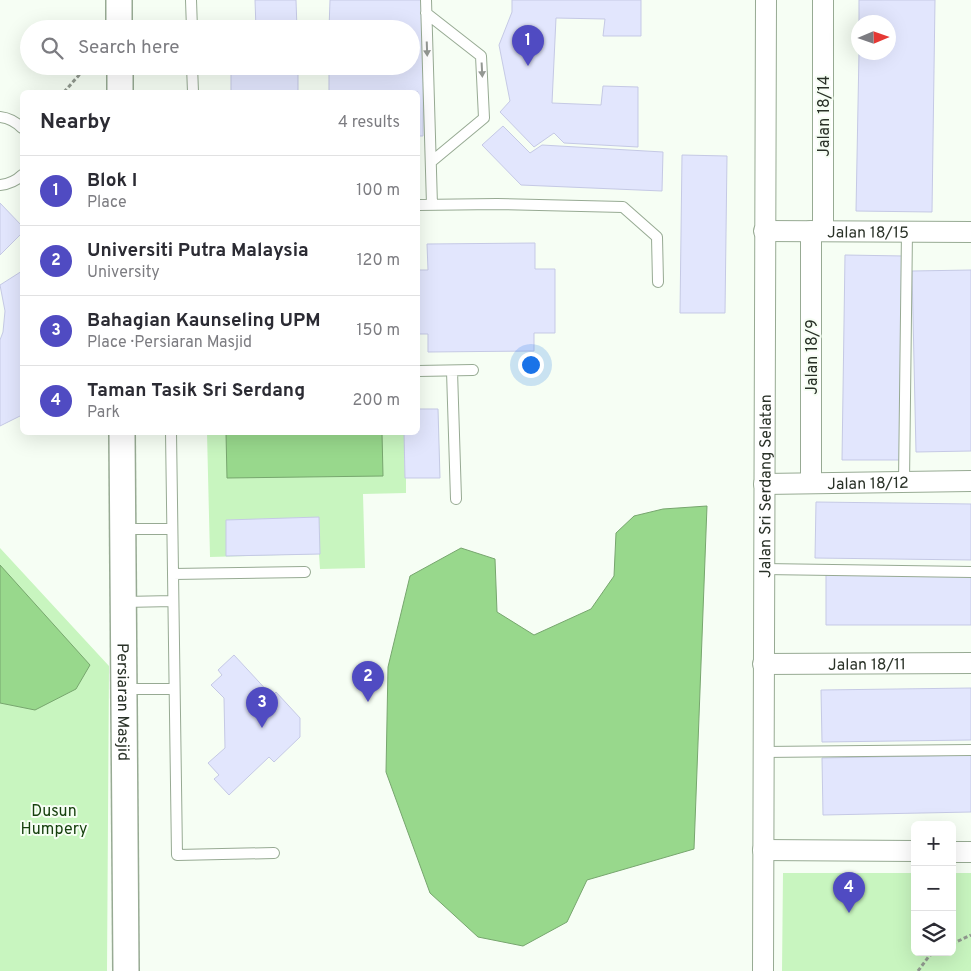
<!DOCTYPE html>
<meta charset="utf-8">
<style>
:root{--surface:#fff;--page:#f2f2f3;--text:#2b2b33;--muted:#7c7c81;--line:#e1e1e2;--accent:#504bc2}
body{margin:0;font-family:Overpass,sans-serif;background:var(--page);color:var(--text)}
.controls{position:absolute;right:15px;bottom:15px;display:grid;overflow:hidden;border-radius:8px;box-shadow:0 5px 20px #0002}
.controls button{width:45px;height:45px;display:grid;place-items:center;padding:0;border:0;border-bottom:1px solid var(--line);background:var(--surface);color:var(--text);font:25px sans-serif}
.compass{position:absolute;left:851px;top:15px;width:45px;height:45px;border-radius:50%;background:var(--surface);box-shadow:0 5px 20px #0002;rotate:88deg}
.you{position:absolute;left:530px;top:364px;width:18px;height:18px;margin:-12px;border:4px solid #fff;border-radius:50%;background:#1a73e8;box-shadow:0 0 0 8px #1a73e833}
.badge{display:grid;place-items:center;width:32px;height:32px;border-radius:50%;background:var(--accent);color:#fff;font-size:16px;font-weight:700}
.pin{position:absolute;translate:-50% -41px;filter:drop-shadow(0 1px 2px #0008)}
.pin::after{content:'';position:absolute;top:26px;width:18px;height:15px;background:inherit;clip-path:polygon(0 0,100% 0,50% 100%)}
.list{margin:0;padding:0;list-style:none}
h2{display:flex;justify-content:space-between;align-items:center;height:65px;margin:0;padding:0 20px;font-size:21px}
h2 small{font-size:16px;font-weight:400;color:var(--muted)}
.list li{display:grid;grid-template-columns:32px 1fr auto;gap:15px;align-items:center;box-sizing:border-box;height:70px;padding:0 20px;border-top:1px solid var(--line)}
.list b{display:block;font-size:19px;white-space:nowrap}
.list p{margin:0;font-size:16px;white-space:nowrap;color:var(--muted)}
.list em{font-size:16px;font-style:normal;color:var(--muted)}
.icon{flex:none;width:28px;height:28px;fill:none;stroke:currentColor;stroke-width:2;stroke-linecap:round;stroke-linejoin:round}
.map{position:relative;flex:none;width:971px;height:971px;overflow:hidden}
.search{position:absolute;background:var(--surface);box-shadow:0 5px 20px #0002;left:20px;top:20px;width:400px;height:55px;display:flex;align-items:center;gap:12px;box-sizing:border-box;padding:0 18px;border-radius:28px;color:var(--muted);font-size:19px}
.panel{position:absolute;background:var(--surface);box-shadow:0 5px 20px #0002;left:20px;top:90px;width:400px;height:345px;border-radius:8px}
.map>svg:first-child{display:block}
.green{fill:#c8f5bf}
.water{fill:#98d88c;stroke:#77a66e}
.building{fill:#e2e6fd;stroke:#c5c9e5}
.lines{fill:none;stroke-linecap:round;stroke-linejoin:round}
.service-casing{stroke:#97aa93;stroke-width:12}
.minor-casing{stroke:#97aa93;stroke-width:22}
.tertiary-casing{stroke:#97aa93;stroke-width:28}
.path{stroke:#91998f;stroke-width:3;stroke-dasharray:4 2.5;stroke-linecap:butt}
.service{stroke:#fff;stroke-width:10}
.minor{stroke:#fff;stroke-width:20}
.tertiary{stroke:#fff;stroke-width:25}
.oneway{fill:#949893}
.labels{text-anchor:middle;stroke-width:4;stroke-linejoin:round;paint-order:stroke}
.street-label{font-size:16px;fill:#293127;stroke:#f6fef4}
.park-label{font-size:16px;fill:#17400e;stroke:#f6fef4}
</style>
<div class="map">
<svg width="971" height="971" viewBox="0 0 971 971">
<rect width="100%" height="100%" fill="#f6fef4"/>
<!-- green -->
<path class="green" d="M418 409H438L440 478H406V493L363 494 365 568 320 569 319 554 210 557 207 433 418 432Z
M0 548 109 666 107 971H0Z
M783 873H915V952H952V873H971V971H782Z"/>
<!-- water -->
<path class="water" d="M226 433H382L383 476 227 478Z
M707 506 694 849 587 880 567 922 523 946 478 937 430 893 386 772 388 667 410 576 461 548 495 559 497 612 534 635 591 609 614 576 616 533 634 516 663 509Z
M0 565 90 665 76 689 35 710 0 703Z"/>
<!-- building -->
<path class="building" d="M255 0H296L297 29H256Z
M330 0H424L423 136H418V92H329V66H411V29H329Z
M512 0H641V36H603L605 19 556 18 552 103 601 105 603 86 638 87V147L564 143 554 133 534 147 500 112 510 101 499 45 512 12Z
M859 0H935L932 212 856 211 859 52H888V22H859Z
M231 66H298V92H231Z
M503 126 530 153 542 145 663 152 662 191 521 185 482 145Z
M682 155 727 156 725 313H680Z
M0 203 22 226V233L0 255Z
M535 243V269H555V333H534V351L428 352V334H418V270H428L427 244Z
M845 255 904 256 901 460H842Z
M971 270V451L916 452 912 271Z
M22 271V415L0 426V340L3 332 5 311 0 285Z
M418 409H438L440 478H405L404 432H418Z
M816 502 971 504V560L815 558Z
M319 517 320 554 226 556V520Z
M826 574H971V625H826Z
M234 655 272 696 276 692 300 718V737L274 762 269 757 229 795 214 779 219 775 208 763 225 748 224 698 211 685 222 675 218 670Z
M971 688V740L822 742 821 690Z
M971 755V812L823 815 822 758Z"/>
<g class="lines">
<defs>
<path id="service" d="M191 0 192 29
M426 0 432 205
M426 13 481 56 484 118 431 162
M192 66 193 92
M0 117C9 118 16 122 22 128
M0 185C9 184 16 181 22 175
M418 205 497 204 623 207 657 237 658 282
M418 371 473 370
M452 371 456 499
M171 432 177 855 274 853
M904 482 907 231
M123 529H172
M764 569 971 572
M173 574 305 572
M124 602 173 601
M124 689H174
M763 752 971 750"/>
<g id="minor">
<path d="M823 0V231"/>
<path id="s1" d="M764 231 971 232"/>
<path d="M811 483V231"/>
<path id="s2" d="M764 484 971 481"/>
<path id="s3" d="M763 664 971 663"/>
<path d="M763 850 915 851"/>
<path d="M952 852H971"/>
<path id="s4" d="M763 971 766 0"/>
</g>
<g id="tertiary">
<path d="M119 0V29"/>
<path d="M120 66V92"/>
<path id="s5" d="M122 432 126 971"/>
</g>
</defs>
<!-- service casing -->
<use href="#service" class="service-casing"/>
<!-- minor casing -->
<use href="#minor" class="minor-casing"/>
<!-- tertiary casing -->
<use href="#tertiary" class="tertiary-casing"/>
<!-- path -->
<path class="path" d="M64 92 87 66
M952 944 971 935
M918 971 929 956 936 952"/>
<!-- service -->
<use href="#service" class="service"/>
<!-- minor -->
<use href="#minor" class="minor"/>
<!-- tertiary -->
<use href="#tertiary" class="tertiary"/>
</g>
<!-- one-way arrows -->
<defs><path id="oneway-solid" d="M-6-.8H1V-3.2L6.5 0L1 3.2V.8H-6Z" transform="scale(1.25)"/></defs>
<g class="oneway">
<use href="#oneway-solid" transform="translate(427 49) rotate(88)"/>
<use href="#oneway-solid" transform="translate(482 70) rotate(87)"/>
</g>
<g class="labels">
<!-- street labels -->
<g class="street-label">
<text transform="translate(823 116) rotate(-90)" y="6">Jalan 18/14</text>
<text dy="6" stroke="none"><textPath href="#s1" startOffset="104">Jalan 18/15</textPath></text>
<text transform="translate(811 357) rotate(-90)" y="6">Jalan 18/9</text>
<text dy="6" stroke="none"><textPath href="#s2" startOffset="104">Jalan 18/12</textPath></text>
<text dy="6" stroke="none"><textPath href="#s4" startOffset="485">Jalan Sri Serdang Selatan</textPath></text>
<text dy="6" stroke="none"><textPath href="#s3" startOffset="104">Jalan 18/11</textPath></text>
<text dy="6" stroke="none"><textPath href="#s5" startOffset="270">Persiaran Masjid</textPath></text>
</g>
<!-- park labels -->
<g class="park-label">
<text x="54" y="816">Dusun<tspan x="54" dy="18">Humpery</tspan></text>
</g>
</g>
</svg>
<div class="controls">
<button>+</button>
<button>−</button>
<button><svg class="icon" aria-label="layers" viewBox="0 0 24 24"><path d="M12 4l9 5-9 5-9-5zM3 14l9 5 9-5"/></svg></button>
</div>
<svg class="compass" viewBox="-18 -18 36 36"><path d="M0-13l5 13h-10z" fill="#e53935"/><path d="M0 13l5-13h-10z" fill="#7c7c81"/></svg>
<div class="you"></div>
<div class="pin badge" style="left:528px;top:66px">1</div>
<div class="pin badge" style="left:368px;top:702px">2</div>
<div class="pin badge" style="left:262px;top:728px">3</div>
<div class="pin badge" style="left:849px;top:913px">4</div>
<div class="search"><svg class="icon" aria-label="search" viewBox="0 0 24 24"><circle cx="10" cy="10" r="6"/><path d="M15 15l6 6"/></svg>Search here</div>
<section class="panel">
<h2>Nearby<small>4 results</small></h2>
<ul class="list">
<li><span class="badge">1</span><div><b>Blok I</b><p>Place</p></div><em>100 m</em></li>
<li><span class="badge">2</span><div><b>Universiti Putra Malaysia</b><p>University</p></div><em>120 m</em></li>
<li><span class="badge">3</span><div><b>Bahagian Kaunseling UPM</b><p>Place · Persiaran Masjid</p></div><em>150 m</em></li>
<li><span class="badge">4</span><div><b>Taman Tasik Sri Serdang</b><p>Park</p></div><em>200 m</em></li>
</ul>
</section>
</div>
